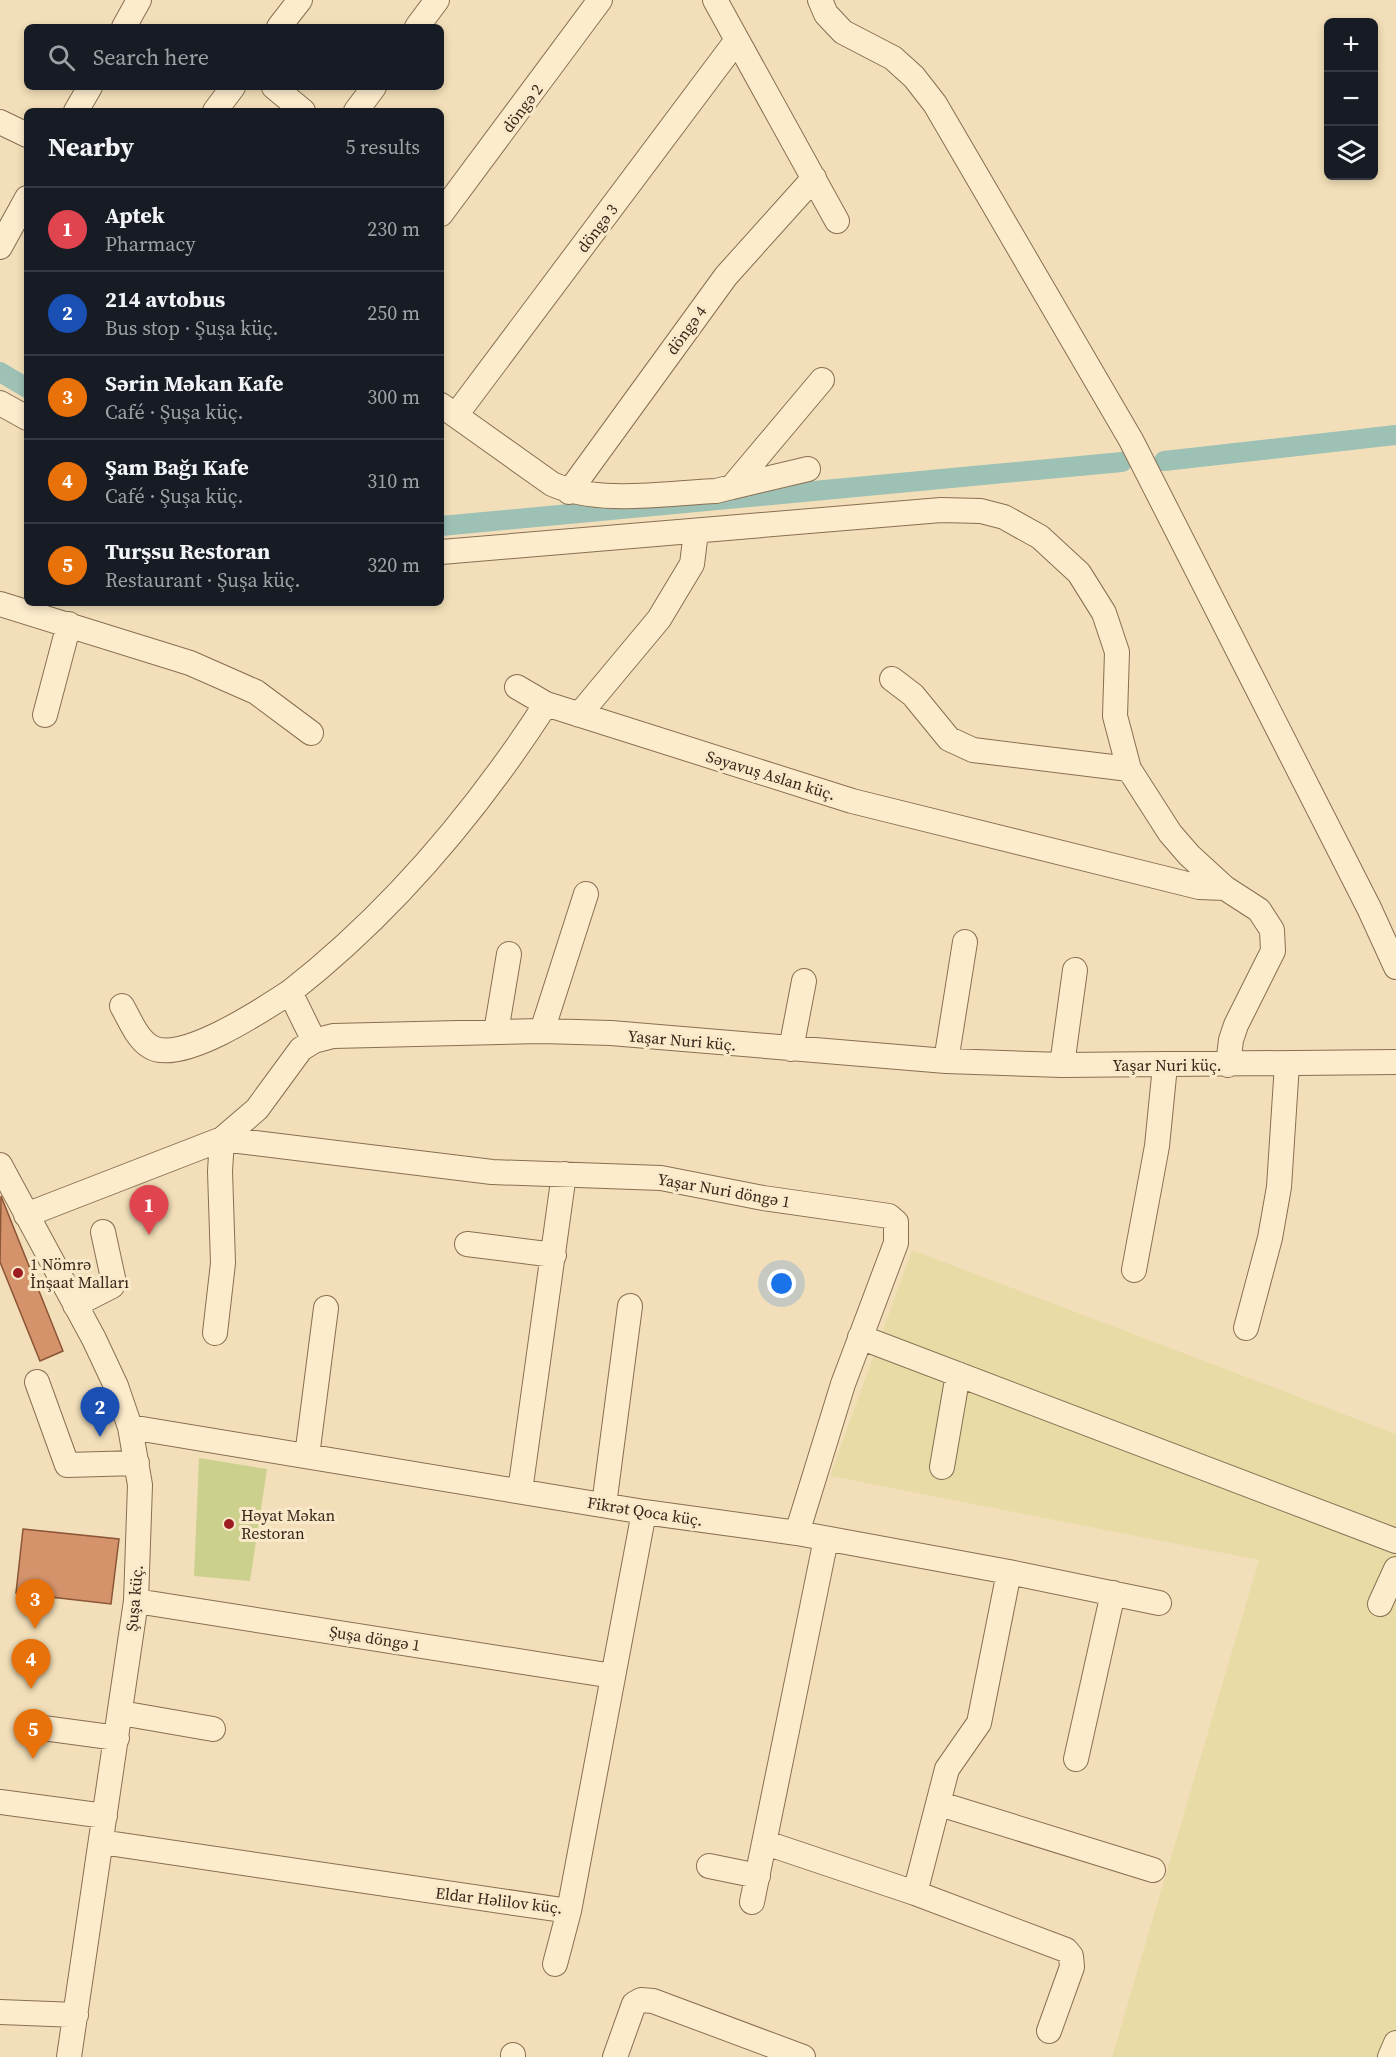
<!DOCTYPE html>
<meta charset="utf-8">
<style>
:root{--surface:#171b24;--page:#242831;--text:#f1f3f6;--muted:#9ea1a6;--line:#363941;--accent:#cc9397}
body{margin:0;font-family:"Source Serif 4",serif;background:var(--page);color:var(--text)}
.controls{position:absolute;right:18px;top:18px;display:grid;overflow:hidden;border-radius:9px;box-shadow:0 3px 9px #0003}
.controls button{width:54px;height:54px;display:grid;place-items:center;padding:0;border:0;border-bottom:2px solid var(--line);background:var(--surface);color:var(--text);font:30px sans-serif}
.you{position:absolute;left:782px;top:1284px;width:21px;height:21px;margin:-15px;border:4px solid #fff;border-radius:50%;background:#1a73e8;box-shadow:0 0 0 9px #1a73e833}
.badge{display:grid;place-items:center;width:39px;height:39px;border-radius:50%;background:var(--accent);color:#fff;font-size:20px;font-weight:700}
.pin{position:absolute;translate:-50% -50px;filter:drop-shadow(0 2px 3px #0008)}
.pin::after{content:'';position:absolute;top:32px;width:21px;height:18px;background:inherit;clip-path:polygon(0 0,100% 0,50% 100%)}
.list{margin:0;padding:0;list-style:none}
h2{display:flex;justify-content:space-between;align-items:center;height:78px;margin:0;padding:0 24px;font-size:26px}
h2 small{font-size:20px;font-weight:400;color:var(--muted)}
.list li{display:grid;grid-template-columns:39px 1fr auto;gap:18px;align-items:center;box-sizing:border-box;height:84px;padding:0 24px;border-top:2px solid var(--line)}
.list b{display:block;font-size:22px;white-space:nowrap}
.list p{margin:0;font-size:20px;white-space:nowrap;color:var(--muted)}
.list em{font-size:20px;font-style:normal;color:var(--muted)}
.icon{flex:none;width:33px;height:33px;fill:none;stroke:currentColor;stroke-width:2;stroke-linecap:round;stroke-linejoin:round}
.map{position:relative;flex:none;width:1396px;height:2057px;overflow:hidden}
.search{position:absolute;background:var(--surface);box-shadow:0 3px 9px #0003;left:24px;top:24px;width:420px;height:66px;display:flex;align-items:center;gap:15px;box-sizing:border-box;padding:0 21px;border-radius:9px;color:var(--muted);font-size:22px}
.panel{position:absolute;background:var(--surface);box-shadow:0 3px 9px #0003;left:24px;top:108px;width:420px;height:498px;border-radius:9px}
.map>svg:first-child{display:block}
.farmland{fill:#e8dba6}
.green{fill:#cbd08d}
.lines{fill:none;stroke-linecap:round;stroke-linejoin:round}
.canal{stroke:#9ec1b6;stroke-width:20}
.building{fill:#d4936b;stroke:#8b5536;stroke-width:1.5}
.minor-casing{stroke:#896e52;stroke-width:26}
.minor{stroke:#fceccc;stroke-width:24}
.poi-dot{fill:#9e1d22;stroke:#f9e9c9;stroke-width:2}
.labels{text-anchor:middle;stroke-width:6;stroke-linejoin:round;paint-order:stroke}
.street-label{font-size:16px;fill:#372619;stroke:#f9e9c9}
.poi-label{font-size:16px;fill:#372619;stroke:#f9e9c9;text-anchor:start}
</style>
<div class="map">
<svg width="1396" height="2057" viewBox="0 0 1396 2057">
<rect width="100%" height="100%" fill="#f2dfb9"/>
<!-- farmland -->
<path class="farmland" d="M912 1250 1396 1434V2057H1112L1259 1560 830 1476Z"/>
<!-- green -->
<path class="green" d="M199 1458 267 1469 250 1581 194 1576Z"/>
<g class="lines">
<!-- canal -->
<path class="canal" d="M0 372 27 388
M1164 461 1396 435
M441 526 1122 462"/>
</g>
<!-- building -->
<path class="building" d="M1 1196 63 1351 40 1361 0 1262Z
M23 1529 119 1539 111 1604 16 1593Z"/>
<g class="lines">
<defs>
<path id="minor" d="M715 0 837 221
M820 0 826 14 843 32 893 58 914 77 935 104 1131 440 1369 908 1396 967
M124 27 139 0
M279 27 300 0
M417 27 437 0
M274 87 303 111
M76 111 90 87
M215 111 233 87
M356 111 374 87
M0 122 27 135
M441 214 600 0
M0 247 27 198
M0 403 27 418
M441 405 552 484C599 505 666 493 716 491L732 487 822 380
M456 415 737 40
M732 487 808 469
M569 492 726 276 814 178
M441 552 941 510 981 511 1004 517 1040 537 1079 573 1104 613 1117 652 1115 716 1129 769 1170 833 1189 855 1225 888
M0 604 190 663 256 692 311 733
M892 679 913 695 949 739 973 750 1129 769
M517 687 546 704
M45 715 69 624
M579 715 659 619 692 564 696 532
M122 1006C130 1020 137 1039 151 1047 180 1065 264 1009 290 992
M542 1031 586 894
M496 1032 509 954
M314 1041 290 992C391 913 476 812 546 704L852 801 1199 887 1225 888 1259 910 1272 930 1273 951 1236 1025 1231 1040 1228 1065
M791 1049 804 981
M946 1061 965 942
M1062 1065 1075 970
M0 1165 94 1339 116 1386 130 1427 140 1485 136 1601 69 2057
M26 1215 222 1139 257 1109 301 1049 314 1041 333 1036 542 1031 611 1033 946 1061 1062 1065 1396 1062
M467 1244 554 1255
M1134 1270 1157 1146 1165 1066
M75 1305 112 1286 113 1278 103 1232
M1246 1328 1270 1238 1279 1187 1287 1064
M215 1333 223 1263 220 1171 222 1139 492 1172 661 1178 763 1198 889 1216 896 1222V1243L843 1384 797 1533
M860 1337 1396 1541
M37 1382 67 1465 137 1463
M130 1427 644 1512 797 1533 1009 1572 1159 1603
M307 1456 326 1308
M942 1467 958 1374
M520 1491 564 1174
M604 1505 630 1306
M136 1601 613 1676
M1380 1604 1396 1569
M121 1713 213 1729
M36 1727 117 1738
M1076 1759 1113 1593
M0 1802 105 1816
M940 1804 1153 1870
M101 1842 569 1911 644 1512
M766 1843 915 1893 1066 1950 1071 1956 1072 1967 1049 2031
M709 1866 758 1876
M915 1893 947 1769 979 1723 1009 1572
M752 1902 826 1539
M555 1964 569 1911
M0 2012 76 2015
M513 2057V2055
M615 2057 634 2004 641 2000 653 2001 803 2057
M1390 2057 1396 2043"/>
</defs>
<!-- minor casing -->
<use href="#minor" class="minor-casing"/>
<!-- minor -->
<use href="#minor" class="minor"/>
</g>
<!-- markers -->
<g class="poi-dot">
<circle cx="18" cy="1273" r="6"/>
<circle cx="229" cy="1524" r="6"/>
</g>
<g class="labels">
<!-- street labels -->
<g class="street-label">
<text transform="translate(522 108) rotate(-53)" y="6">döngə 2</text>
<text transform="translate(597 228) rotate(-53)" y="6">döngə 3</text>
<text transform="translate(686 330) rotate(-54)" y="6">döngə 4</text>
<text transform="translate(771 775) rotate(17)" y="6">Səyavuş Aslan küç.</text>
<text transform="translate(682 1040) rotate(5)" y="6">Yaşar Nuri küç.</text>
<text x="1167" y="1071">Yaşar Nuri küç.</text>
<text transform="translate(724 1190) rotate(10)" y="6">Yaşar Nuri döngə 1</text>
<text transform="translate(645 1511) rotate(9)" y="6">Fikrət Qoca küç.</text>
<text transform="translate(134 1598) rotate(-85)" y="6">Şuşa küç.</text>
<text transform="translate(375 1638) rotate(9)" y="6">Şuşa döngə 1</text>
<text transform="translate(499 1900) rotate(7)" y="6">Eldar Həlilov küç.</text>
</g>
<!-- poi labels -->
<g class="poi-label">
<text x="30" y="1270">1 Nömrə<tspan x="30" dy="18">İnşaat Malları</tspan></text>
<text x="241" y="1521">Həyat Məkan<tspan x="241" dy="18">Restoran</tspan></text>
</g>
</g>
</svg>
<div class="controls">
<button>+</button>
<button>−</button>
<button><svg class="icon" aria-label="layers" viewBox="0 0 24 24"><path d="M12 4l9 5-9 5-9-5zM3 14l9 5 9-5"/></svg></button>
</div>
<div class="you"></div>
<div class="pin badge" style="left:149px;top:1235px;background:#e0444e">1</div>
<div class="pin badge" style="left:100px;top:1437px;background:#1a4fb4">2</div>
<div class="pin badge" style="left:35px;top:1629px;background:#e8710a">3</div>
<div class="pin badge" style="left:31px;top:1689px;background:#e8710a">4</div>
<div class="pin badge" style="left:33px;top:1759px;background:#e8710a">5</div>
<div class="search"><svg class="icon" aria-label="search" viewBox="0 0 24 24"><circle cx="10" cy="10" r="6"/><path d="M15 15l6 6"/></svg>Search here</div>
<section class="panel">
<h2>Nearby<small>5 results</small></h2>
<ul class="list">
<li><span class="badge" style="background:#e0444e">1</span><div><b>Aptek</b><p>Pharmacy</p></div><em>230 m</em></li>
<li><span class="badge" style="background:#1a4fb4">2</span><div><b>214 avtobus</b><p>Bus stop · Şuşa küç.</p></div><em>250 m</em></li>
<li><span class="badge" style="background:#e8710a">3</span><div><b>Sərin Məkan Kafe</b><p>Café · Şuşa küç.</p></div><em>300 m</em></li>
<li><span class="badge" style="background:#e8710a">4</span><div><b>Şam Bağı Kafe</b><p>Café · Şuşa küç.</p></div><em>310 m</em></li>
<li><span class="badge" style="background:#e8710a">5</span><div><b>Turşsu Restoran</b><p>Restaurant · Şuşa küç.</p></div><em>320 m</em></li>
</ul>
</section>
</div>
